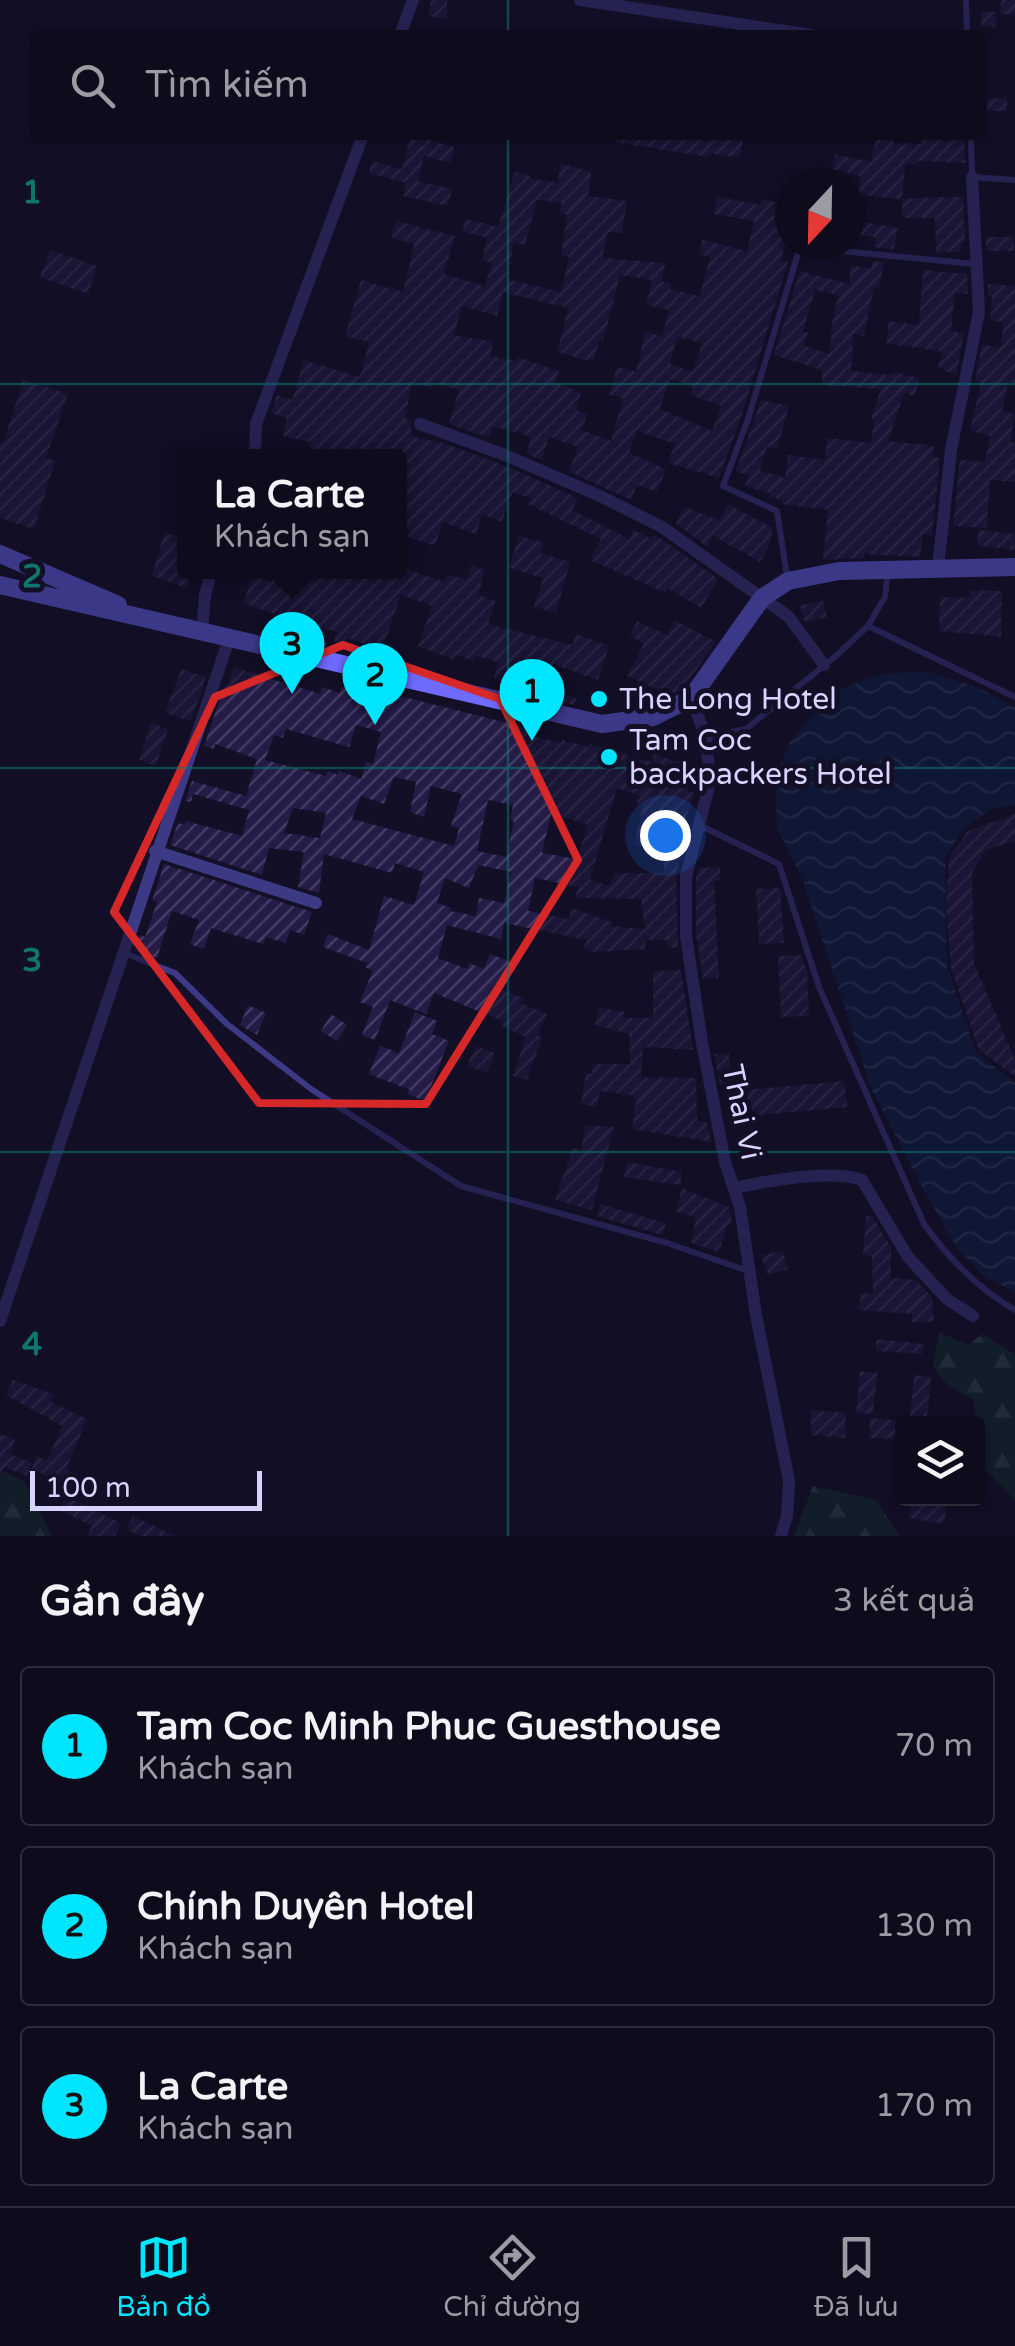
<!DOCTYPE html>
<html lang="vi">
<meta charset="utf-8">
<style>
:root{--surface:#0e0b1c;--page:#171425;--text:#f1f3f6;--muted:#9b9ba3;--line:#2e2b3b;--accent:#00e5ff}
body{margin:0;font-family:"Varela Round",sans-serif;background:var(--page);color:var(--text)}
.controls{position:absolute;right:30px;bottom:30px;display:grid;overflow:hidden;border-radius:10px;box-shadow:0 2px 8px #0004}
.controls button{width:90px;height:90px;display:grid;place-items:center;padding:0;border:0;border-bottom:2px solid var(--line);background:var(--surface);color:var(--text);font:50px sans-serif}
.compass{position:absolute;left:775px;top:170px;width:90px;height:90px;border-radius:50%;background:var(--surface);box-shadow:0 2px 8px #0004;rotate:202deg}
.scale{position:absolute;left:30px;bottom:25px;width:232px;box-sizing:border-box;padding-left:10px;border:5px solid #d9d4ff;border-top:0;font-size:28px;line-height:35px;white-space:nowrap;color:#d9d4ff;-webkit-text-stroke:8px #130f26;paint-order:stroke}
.you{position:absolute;left:665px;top:835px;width:35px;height:35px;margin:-25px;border:8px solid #fff;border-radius:50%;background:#1a73e8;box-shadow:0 0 0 15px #1a73e833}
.badge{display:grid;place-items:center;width:65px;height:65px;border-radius:50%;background:var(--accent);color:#111;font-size:32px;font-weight:700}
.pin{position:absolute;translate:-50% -82px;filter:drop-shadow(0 2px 5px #0008)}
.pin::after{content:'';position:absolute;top:52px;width:35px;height:30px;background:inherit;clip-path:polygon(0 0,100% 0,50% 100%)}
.popup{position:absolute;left:177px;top:449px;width:230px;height:130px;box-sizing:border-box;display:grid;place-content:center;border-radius:10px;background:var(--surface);filter:drop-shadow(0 2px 8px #0005);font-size:32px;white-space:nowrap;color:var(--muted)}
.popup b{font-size:38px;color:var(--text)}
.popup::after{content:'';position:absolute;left:50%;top:100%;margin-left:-20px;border:20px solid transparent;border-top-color:var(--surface)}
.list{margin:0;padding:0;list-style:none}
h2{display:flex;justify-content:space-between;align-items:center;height:130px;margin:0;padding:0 40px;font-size:42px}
h2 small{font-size:32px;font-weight:400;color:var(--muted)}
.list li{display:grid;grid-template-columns:65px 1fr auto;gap:30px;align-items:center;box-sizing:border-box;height:160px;margin:0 20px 20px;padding:0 20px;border:2px solid var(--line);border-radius:10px}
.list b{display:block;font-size:38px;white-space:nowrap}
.list p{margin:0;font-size:32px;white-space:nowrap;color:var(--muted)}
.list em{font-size:32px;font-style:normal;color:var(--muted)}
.icon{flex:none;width:55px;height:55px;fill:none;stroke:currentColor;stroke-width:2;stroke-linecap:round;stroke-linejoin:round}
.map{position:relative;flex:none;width:1015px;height:1536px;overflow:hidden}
.search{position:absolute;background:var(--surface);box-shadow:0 2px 8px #0004;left:30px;right:30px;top:30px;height:110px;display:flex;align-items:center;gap:25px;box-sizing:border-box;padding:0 35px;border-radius:10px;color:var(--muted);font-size:38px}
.sheet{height:670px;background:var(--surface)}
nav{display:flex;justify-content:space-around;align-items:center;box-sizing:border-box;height:140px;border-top:2px solid var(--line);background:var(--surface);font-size:28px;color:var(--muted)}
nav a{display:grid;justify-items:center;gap:5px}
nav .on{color:var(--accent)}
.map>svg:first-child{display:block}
.forest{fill:url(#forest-firs)}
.water{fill:url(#water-waves)}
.building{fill:url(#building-hatch);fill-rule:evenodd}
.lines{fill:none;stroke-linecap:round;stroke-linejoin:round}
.service{stroke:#3d3a85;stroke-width:6}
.minor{stroke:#3d3a85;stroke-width:12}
.secondary{stroke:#6f6bff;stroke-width:18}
.marked{fill:none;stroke:#d62828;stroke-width:8;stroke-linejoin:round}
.grid{fill:none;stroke:#0f766e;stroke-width:2.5;stroke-opacity:0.55}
.poi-dot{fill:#00e5ff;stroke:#130f26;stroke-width:4}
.labels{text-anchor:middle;stroke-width:10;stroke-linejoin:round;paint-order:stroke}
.poi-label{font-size:30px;fill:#d9d4ff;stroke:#130f26;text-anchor:start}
.street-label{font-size:30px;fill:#d9d4ff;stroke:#130f26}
.grid-label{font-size:32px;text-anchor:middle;font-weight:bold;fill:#0f766e;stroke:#130f26;stroke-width:10;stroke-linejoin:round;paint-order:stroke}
</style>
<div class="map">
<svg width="1015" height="1536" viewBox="0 0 1015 1536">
<defs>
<pattern id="forest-firs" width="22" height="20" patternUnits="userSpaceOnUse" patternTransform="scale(2.5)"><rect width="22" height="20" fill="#12302f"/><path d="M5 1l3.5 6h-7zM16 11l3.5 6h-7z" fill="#344d4e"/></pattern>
<pattern id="water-waves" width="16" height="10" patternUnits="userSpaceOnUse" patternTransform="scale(2.5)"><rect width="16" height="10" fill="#0c2248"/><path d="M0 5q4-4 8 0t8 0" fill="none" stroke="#2f4163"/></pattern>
<pattern id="building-hatch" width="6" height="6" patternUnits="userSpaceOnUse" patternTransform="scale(2.5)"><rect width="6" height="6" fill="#241b47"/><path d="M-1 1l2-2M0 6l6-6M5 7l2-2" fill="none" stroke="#433b63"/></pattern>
</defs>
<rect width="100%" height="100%" fill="#130f26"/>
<!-- forest -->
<path class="forest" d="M939 1332 968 1345 982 1334 1015 1354V1500L983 1467 974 1401 947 1384 933 1367Z
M0 1470 24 1481 52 1536H0Z
M813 1486 876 1500 899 1536H794Z"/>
<!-- water -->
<path class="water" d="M926 671 974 686 1015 707V805L994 808 964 828 945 857 947 967 976 1052 1015 1083V1292L985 1277 957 1248 920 1183 871 1088 802 878 777 828 775 777 789 743 822 704 843 688 881 674Z"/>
<!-- building -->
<path class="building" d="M431 0H447V19L428 16Z
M1001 0H1015V15L1000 14Z
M982 11 996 12 995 27 981 26Z
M987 98 1007 99V111H987Z
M411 135 454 147 450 163 424 156 418 181 452 189 448 206 403 196 406 183 369 173 372 161 402 169Z
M616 135H744L740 158 710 153 709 157 615 142Z
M877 135H894L893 143 922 144V135H964L965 163 917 161 916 164H905L902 199 859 195 860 176 832 169 835 154 871 162Z
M560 163 591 172 588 196 627 201 622 233 608 232 602 258 665 263 662 281H659L671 283 670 289 700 296 710 257 699 254 702 240 747 251 754 221 714 214 717 197 761 205 762 199 790 205V220L781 260 788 262 741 417 719 478 668 463 675 444 637 431 629 453 666 469 657 492 637 485 631 500 569 472 578 447 549 437 542 460 527 454 531 437 493 426 489 438 449 424 459 390 434 383 432 388 412 383 405 418 411 420V436L443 443 501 464 578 498 572 510 629 539 633 530 652 539 654 535 660 538 718 579 701 608 668 588 666 593 590 560 601 539 528 504 530 498 512 492 502 522 482 514 476 534 443 522 435 546 408 537 410 531 400 528V456H307L310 442 283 436 287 418 271 413 277 395 292 400 304 360 360 377 369 342 345 336 361 280 403 292 414 244 391 237 396 221 455 236 444 274 485 286 492 263 482 260 487 238 462 231 466 219 498 227 515 172 531 176 530 179 558 183ZM537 200 562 203 560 213 567 214 561 255 569 257 561 292 506 279 514 242 525 245ZM620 275 652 280 646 305 669 310 662 336 645 332 636 372 617 367 609 395 623 398 611 441 582 430 587 414 576 410 581 392 555 383 559 371 518 357 517 361 490 356 493 342 454 335 462 306 497 316 503 292 568 308 557 352 593 362 599 341 603 342ZM677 337 702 343 693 372 670 364ZM670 379 693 386 690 395 721 406 712 431 660 409Z
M935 197H963L965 243H961V252H936L935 218H902V199Z
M850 220 898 228 894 249 874 247 876 237 850 234Z
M986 237H1014V251H986Z
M50 250 97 266 88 294 40 277Z
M872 261 884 262 879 288 874 287 864 336 853 334 851 371 893 375 894 372 919 378 915 396 904 393 888 441 934 446 933 457 940 458 932 535 923 534 920 557 864 554V558L823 560 828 510 782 504V499L769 497 770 493 745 486 749 475 736 471 761 400 789 406 777 449 767 447 760 470 785 478 788 455 825 460 827 438 871 443 874 419 871 418 881 389 822 385V370L774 355 800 271 850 284V265L871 269ZM815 290 838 295 831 329 830 354 804 346 808 333 803 332Z
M923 270 967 274 968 294 955 293 951 331 964 334 956 376 938 367 943 352 886 343 889 321 919 325Z
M988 284 1015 286V383L1008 382 1002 411 1015 414 1010 442 1015 443V482L990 480 987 528 953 526 960 460 985 462 990 436 970 430 981 382 975 381 982 345 1001 347 1003 322 990 321 992 296H988Z
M23 380 68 394 46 458 55 461 34 529 0 518V443L3 444Z
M728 504 773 528 769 546 760 562 713 536 708 547 676 524 684 507 719 520Z
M978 530 1015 534 1014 550 977 545Z
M164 533 184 538V572H192L187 588 152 576Z
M519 536 544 543 540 553 570 562 556 613 534 607 543 578 509 568Z
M471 565 484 570 479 595 496 601 488 624 572 645 576 634 609 646 598 680 553 664 546 690 576 698 574 705 514 691 516 684 494 678 498 662 475 656 473 661 456 655 454 660 418 646 432 606 401 595 382 650 348 638 345 645 334 641 337 632 287 618 282 630 271 626 275 614 243 603 253 575 272 582 276 572H400V567L445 582 447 574 466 580Z
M970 590 1002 591 1001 637 939 631 940 597 970 598Z
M823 600 827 617 805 622 800 606Z
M675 620 716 642 683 688 669 695 627 676 644 643 630 636 637 621 667 635Z
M234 667 320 694 322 687 340 693 342 687 384 700 386 693 396 695 504 722 529 729 527 735 561 743 562 740 590 747V744L652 762 654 754 695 768 688 791 694 793 680 837 685 838 676 877 678 947 668 948 666 940H647L646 937 645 949 594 952 584 949 586 940 504 923 501 939 447 925 438 958 467 969 469 963 484 969 490 954 509 961 498 988 523 998 521 1003 547 1014 537 1035 542 1037 527 1080 513 1076 526 1037 501 1026 503 1021 434 993 426 1014 390 1000 375 1040 362 1035 373 1007 360 1002 373 970 366 968 367 963 323 947 328 934 369 950 384 896 414 905 424 872 395 863 392 873 324 854 319 893 298 887 304 852 269 848 262 875 170 845 178 823 185 825 186 821 242 836 249 810 193 794 191 802 185 801 192 781 246 796 257 759 215 744 214 749 204 746 225 684 228 685ZM356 725 381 732 373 764 366 762 361 779 339 771 338 775 328 771 326 776 265 760 274 735 283 738 286 729 349 747ZM394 777 416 782 410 812 424 817 431 786 462 794 451 826 459 828 454 846 352 819 361 796 384 804ZM617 788 639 795 637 803 643 805 634 844 663 850 664 873H614L610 886 590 880ZM488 800 513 805 510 820 514 821 506 857 477 851ZM293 808 326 813 320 838 284 833ZM551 814 587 824 577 859 542 853ZM478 865 511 872 504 903 479 898 476 916 450 911 451 908 437 903 445 878 469 888ZM535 878 578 887 575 898 641 899 645 929 611 926 612 922 572 908 569 919 528 911Z
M181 669 206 677 191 721 165 713Z
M151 723 168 729 156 766 139 760Z
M1015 814V841L985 850 972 873 974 963 1015 1060V1076L979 1050 951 968 946 904 949 857 968 831Z
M164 864 312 912 304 935 290 930 286 943 266 937 263 944 211 928 204 949 190 944 199 920 172 911 157 958 135 950 140 935 145 937 157 902 152 901Z
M720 867V881H714L719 978 703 979 696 935V878L699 868Z
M780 888 784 943 759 944 756 889Z
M801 955 807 971 809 1016 781 1017 778 956Z
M681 970 693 1050 643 1047 641 1077 696 1078 697 1121 707 1123 711 1142 632 1129 636 1100 632 1095 600 1091 597 1107 581 1104 586 1073 592 1074 593 1064H630L629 1034 595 1025 598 1007 625 1012 624 1018H653V971Z
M248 1005 266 1013 257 1035 240 1025Z
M415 1012 437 1021 432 1034 449 1041 425 1101 408 1094 410 1090 369 1074 380 1046 399 1053Z
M331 1014 347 1025 337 1041 321 1031Z
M475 1046 495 1053 487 1073 467 1066Z
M729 1053 732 1084 720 1085 714 1054Z
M844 1081 847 1107 749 1116 746 1090Z
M744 1085 745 1098 730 1099 729 1086Z
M586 1125 614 1127 592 1210 555 1200 573 1148 581 1150Z
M627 1162 682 1172 680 1185 624 1177Z
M682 1188 729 1207 732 1221 730 1226H727L719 1252 691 1243 696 1217 676 1212Z
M600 1204 666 1223 662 1235 597 1216Z
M866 1216H872L891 1247V1278L916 1280 932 1297 934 1322H912V1314L859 1310 861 1293 873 1294 872 1256 863 1255Z
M782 1250 788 1269 768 1275 761 1256Z
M876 1339 924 1344 923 1354 876 1351Z
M860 1371 877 1373 873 1414 856 1413Z
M914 1375 931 1377 927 1418 910 1417Z
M13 1380 55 1395 51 1402 87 1419 66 1469 78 1476 70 1489 32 1468 37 1456 46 1460 51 1452 62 1426 6 1395Z
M811 1410 846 1413 845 1438 811 1435Z
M870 1418 902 1421V1439L869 1438Z
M0 1434 15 1440 10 1454 32 1463 27 1476 4 1467 0 1476Z
M66 1496 121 1523 115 1536H87L92 1526 60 1510Z
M912 1498H948L944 1524 909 1518Z
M133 1516 175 1536H140L126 1529Z"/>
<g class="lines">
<!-- service -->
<path class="service" d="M966 0 967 35
M971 135 972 177 1015 180
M787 576 777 511 723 486 748 419 800 247 975 264
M868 626 1015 697
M706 737 746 729 837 655 868 626 885 597 888 570
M699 825 779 864 819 987 924 1224C949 1259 977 1288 1015 1310
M124 953 175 973 227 1024 311 1089 461 1186 667 1243 748 1271"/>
<!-- minor -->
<path class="minor" d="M580 0 812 35
M400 35 413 0
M420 424 505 455 600 496 662 527 789 617 824 665
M255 457 256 424 363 135
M938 567 951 450 979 312 972 177
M202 632 205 595 211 572
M691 698 706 737 710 782 686 877V936L702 1043 725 1162 740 1207 756 1315 789 1481 787 1516 781 1536
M155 851 316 903
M734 1188C766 1181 832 1169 862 1180L908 1257 947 1299 973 1316
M0 1321 229 639"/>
<!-- secondary -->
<path class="secondary" d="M0 554 118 605
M0 585 602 724 653 717 691 698 762 598 788 581 839 571 1015 567"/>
</g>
<!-- marked area -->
<path d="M0 0H1015V1536H0ZM343 645 500 699 578 860 426 1104 259 1103 114 912 215 697Z" fill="#130f26" fill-opacity=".55" fill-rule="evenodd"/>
<path class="marked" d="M343 645 500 699 578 860 426 1104 259 1103 114 912 215 697Z"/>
<!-- grid -->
<path class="grid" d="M508 0V35M508 135V1536M0 384H1015M0 768H1015M0 1152H1015"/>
<!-- markers -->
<g class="poi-dot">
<circle cx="599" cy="699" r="10"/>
<circle cx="609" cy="757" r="10"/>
</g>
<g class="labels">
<!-- poi labels -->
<g class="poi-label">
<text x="619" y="709">The Long Hotel</text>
<text x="629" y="750">Tam Coc<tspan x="629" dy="34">backpackers Hotel</tspan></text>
</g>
<!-- street labels -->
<g class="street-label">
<text transform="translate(742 1112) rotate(78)" y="10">Thai Vi</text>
</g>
</g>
<g class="grid-label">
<text x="32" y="203">1</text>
<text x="32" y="587">2</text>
<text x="32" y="971">3</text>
<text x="32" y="1355">4</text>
</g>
</svg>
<div class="controls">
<button><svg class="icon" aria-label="layers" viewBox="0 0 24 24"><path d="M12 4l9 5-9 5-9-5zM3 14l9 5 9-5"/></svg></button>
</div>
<svg class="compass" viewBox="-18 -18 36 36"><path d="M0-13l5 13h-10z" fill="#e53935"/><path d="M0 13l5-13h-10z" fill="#9b9ba3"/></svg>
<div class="scale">100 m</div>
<div class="you"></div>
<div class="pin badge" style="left:532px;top:741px">1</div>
<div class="pin badge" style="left:375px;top:725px">2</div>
<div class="pin badge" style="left:292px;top:694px">3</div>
<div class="popup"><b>La Carte</b>Khách sạn</div>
<div class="search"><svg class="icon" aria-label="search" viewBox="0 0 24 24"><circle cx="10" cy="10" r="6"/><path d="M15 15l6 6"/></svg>Tìm kiếm</div>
</div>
<section class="sheet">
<h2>Gần đây<small>3 kết quả</small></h2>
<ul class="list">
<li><span class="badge">1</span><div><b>Tam Coc Minh Phuc Guesthouse</b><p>Khách sạn</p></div><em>70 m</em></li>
<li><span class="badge">2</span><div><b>Chính Duyên Hotel</b><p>Khách sạn</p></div><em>130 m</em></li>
<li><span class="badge">3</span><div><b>La Carte</b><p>Khách sạn</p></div><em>170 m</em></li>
</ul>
</section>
<nav>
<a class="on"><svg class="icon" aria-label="map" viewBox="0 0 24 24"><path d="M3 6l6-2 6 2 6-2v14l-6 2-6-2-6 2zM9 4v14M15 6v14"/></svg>Bản đồ</a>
<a><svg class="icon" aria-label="directions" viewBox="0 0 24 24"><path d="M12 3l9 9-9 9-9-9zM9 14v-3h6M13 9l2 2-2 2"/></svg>Chỉ đường</a>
<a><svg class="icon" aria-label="saved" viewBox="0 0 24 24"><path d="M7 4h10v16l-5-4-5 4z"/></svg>Đã lưu</a>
</nav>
